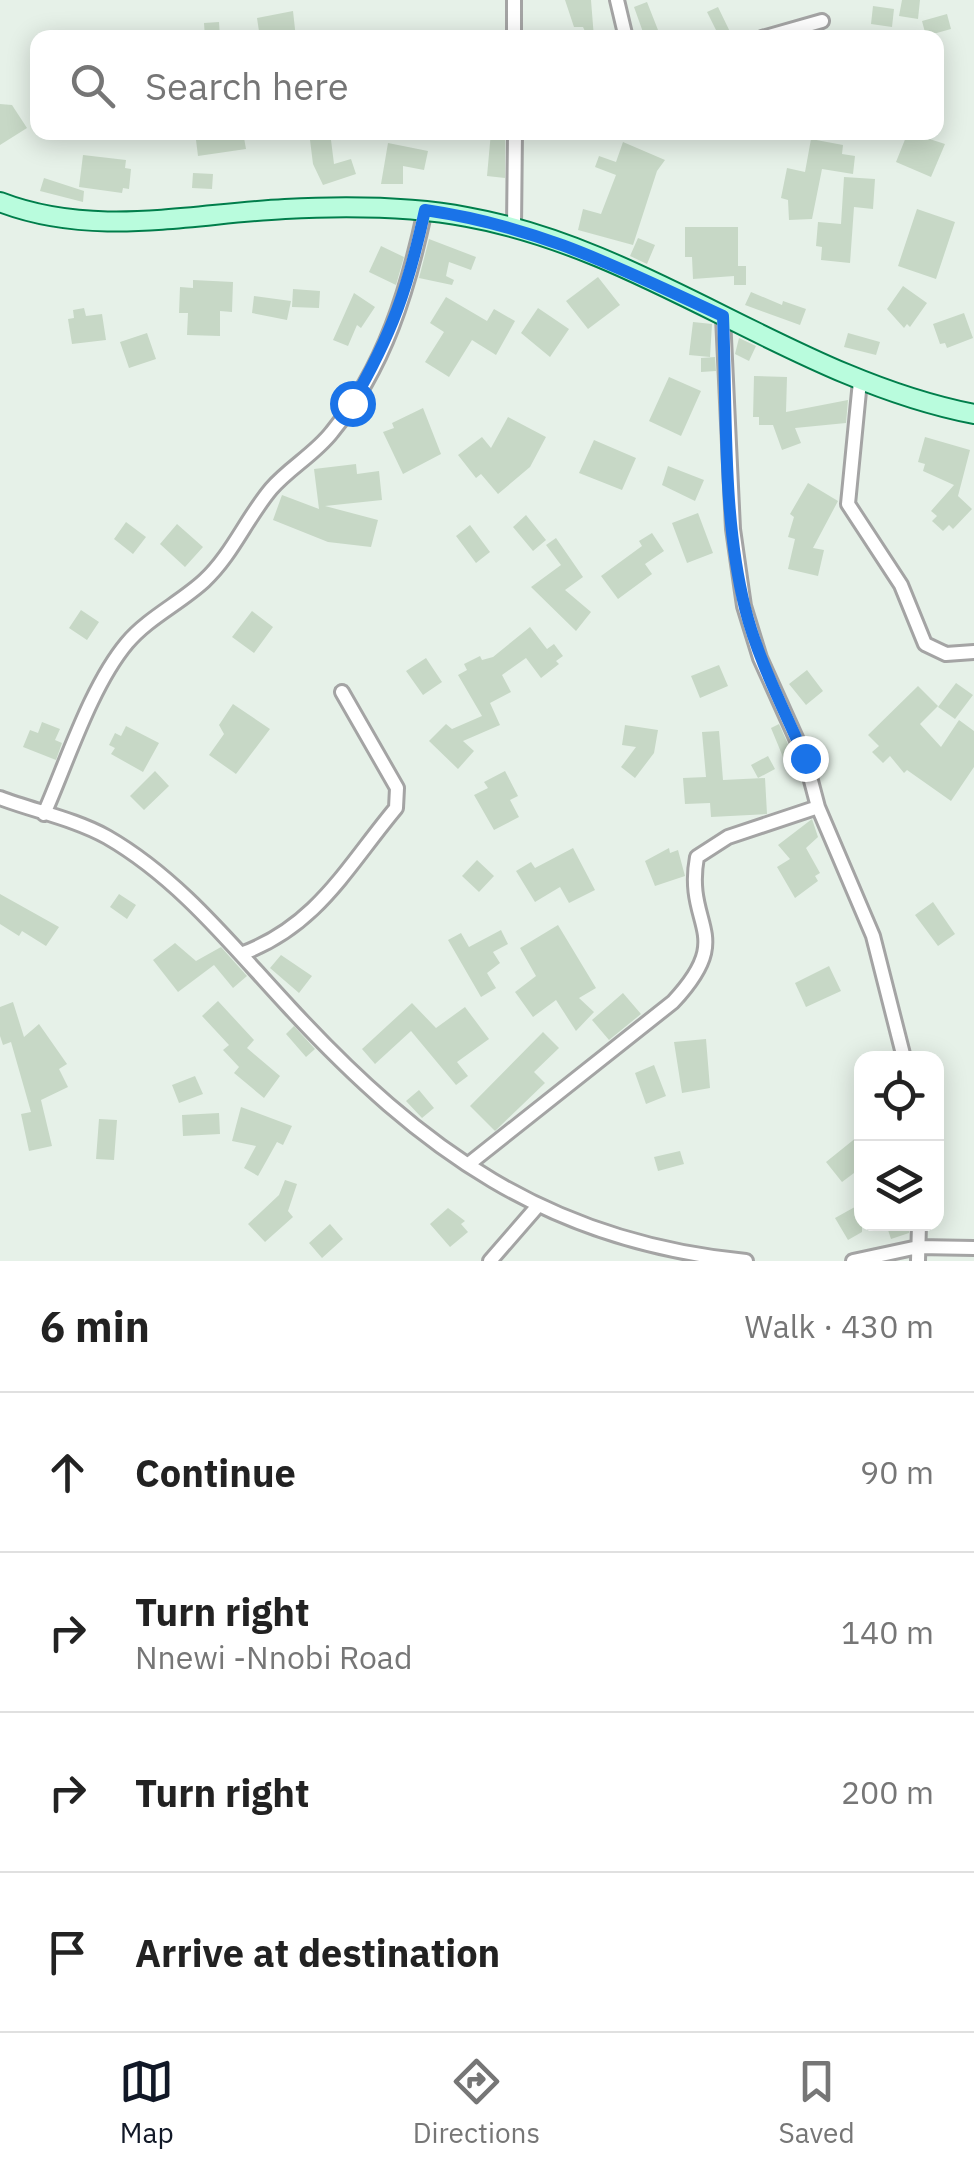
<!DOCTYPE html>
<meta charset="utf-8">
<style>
:root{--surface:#fff;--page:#f2f2f2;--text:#222;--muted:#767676;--line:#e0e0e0;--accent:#111827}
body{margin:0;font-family:"IBM Plex Sans",sans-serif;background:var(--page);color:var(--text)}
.controls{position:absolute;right:30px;bottom:30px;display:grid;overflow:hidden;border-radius:20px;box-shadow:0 5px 25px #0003}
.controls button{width:90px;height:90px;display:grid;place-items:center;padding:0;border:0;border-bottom:2px solid var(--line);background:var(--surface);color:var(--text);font:50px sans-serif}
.stop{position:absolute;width:30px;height:30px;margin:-22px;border:8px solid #1a73e8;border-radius:50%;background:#fff}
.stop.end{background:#1a73e8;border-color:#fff;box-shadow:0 2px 10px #0008}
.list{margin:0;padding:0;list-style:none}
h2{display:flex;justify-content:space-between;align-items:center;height:130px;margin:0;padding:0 40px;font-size:42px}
h2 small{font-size:32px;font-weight:400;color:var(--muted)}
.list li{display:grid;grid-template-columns:65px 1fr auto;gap:30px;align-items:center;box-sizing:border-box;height:160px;padding:0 40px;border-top:2px solid var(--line)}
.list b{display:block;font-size:38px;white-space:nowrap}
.list p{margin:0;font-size:32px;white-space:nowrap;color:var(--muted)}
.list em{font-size:32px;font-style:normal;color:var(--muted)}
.icon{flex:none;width:55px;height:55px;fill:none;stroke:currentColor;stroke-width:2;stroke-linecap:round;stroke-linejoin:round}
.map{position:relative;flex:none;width:974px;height:1261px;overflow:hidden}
.search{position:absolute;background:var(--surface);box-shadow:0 5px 25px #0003;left:30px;right:30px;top:30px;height:110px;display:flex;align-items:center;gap:25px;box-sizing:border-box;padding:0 35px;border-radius:20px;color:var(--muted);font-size:38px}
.sheet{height:770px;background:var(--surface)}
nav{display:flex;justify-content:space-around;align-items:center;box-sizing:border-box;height:140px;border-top:2px solid var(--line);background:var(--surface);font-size:28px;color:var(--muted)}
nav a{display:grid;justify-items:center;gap:5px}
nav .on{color:var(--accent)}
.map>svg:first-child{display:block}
.building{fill:#c7d8c6}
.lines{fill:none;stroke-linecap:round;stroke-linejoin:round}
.minor-casing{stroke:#a4a4a4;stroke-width:18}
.secondary-casing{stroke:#007e4b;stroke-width:22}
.minor{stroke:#fff;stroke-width:12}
.secondary{stroke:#b9fcdd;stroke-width:18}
.route{stroke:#1a73e8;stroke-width:12}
</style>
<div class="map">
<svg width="974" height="1261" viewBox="0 0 974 1261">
<rect width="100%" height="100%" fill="#e6f1e8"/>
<!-- building -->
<path class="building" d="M565 0H591L594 38H588L583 27H574Z
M902 0H920L918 19 899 16Z
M647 2 658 30 644 35 634 7Z
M873 6 894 9 892 27 871 24Z
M718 7 733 38H720L707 12Z
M293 11 296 38H260L257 18Z
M947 14 951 29 926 36 922 21Z
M219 22 220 37 205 38 204 23Z
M0 104 12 105 27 128 0 145Z
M195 132H243L246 149 198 156Z
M309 132H330L334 164 351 159 356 174 323 185 313 164Z
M491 132H505V178L487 176Z
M908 132 945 144 931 177 896 162Z
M811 139 843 145 842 154 855 156 853 174 822 169 812 219 789 220 788 200 781 198 787 168 805 172Z
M623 142 665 160 657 171 633 245 578 230 583 209 601 214 616 175 595 167 599 156 616 162Z
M388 143 428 151 424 170 403 166V184H381Z
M83 155 126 160 125 168 131 169 129 189 123 188 122 193 79 187Z
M193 173 213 174 212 189 192 188Z
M844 177 875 179 873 209 854 207 850 263 821 260 822 247 816 246 818 222 841 224Z
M44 178 84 191 83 202 40 191Z
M917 209 955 222 936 279 898 266Z
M685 227H738V266H746V285H734V276L693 279 692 257H685Z
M638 238 655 245 647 264 630 256Z
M429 239 476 257 471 270 449 262 446 276 454 280 452 285 419 278Z
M381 246 404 257 396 285 369 272Z
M598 277 620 305 588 329 566 301Z
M193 280 233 282 232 312 220 311V336L187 335 188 313H179L180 287 193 288Z
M903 286 927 303 910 327 907 324 904 328 887 309Z
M293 289 320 291 319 308 292 307Z
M751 292 782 305 783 301 806 309 800 325 745 305Z
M354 293 375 307 361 328 357 325 348 346 333 340Z
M254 296 291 301 287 320 252 313Z
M446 297 487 321 494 309 515 321 496 355 472 340 449 377 425 362 444 332 430 323Z
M84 308 86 316 102 314 106 340 72 344 68 319 74 318 73 310Z
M538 308 569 329 550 357 521 333Z
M964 313 973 338 947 348 945 343 940 344 933 324Z
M693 322 712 324 710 357 689 355Z
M147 333 156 359 129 368 120 342Z
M848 333 880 342 876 355 844 347Z
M739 338 756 346 749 361 735 354Z
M715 357 716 371 701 372V358Z
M754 376 787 377 786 412 848 400 846 423 795 428 801 443 782 450 773 425H759V417H753Z
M669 377 701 391 681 436 649 421Z
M423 408 441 454 403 474 383 432 394 428 392 423Z
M508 417 546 437 530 467 498 494 481 474 476 478 458 455 482 437 491 448Z
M925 437 970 450 958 496 972 509 953 529 949 525 943 531 932 521 937 516 931 511 954 485 923 471 925 464 918 462Z
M594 440 636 458 622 490 579 473Z
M356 464 357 474 379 471 382 500 325 506 378 520 371 547 328 542 273 520 282 495 319 509 314 469Z
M668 466 704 480 695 501 662 485Z
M808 483 838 501 813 548 824 550 818 576 788 569 795 539 788 537 794 517 790 514Z
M698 513 713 553 687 563 672 523Z
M526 515 546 540 533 551 513 527Z
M126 522 146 537 133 554 114 539Z
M177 524 203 547 185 567 160 544Z
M470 525 490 552 476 563 456 536Z
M652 533 664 551 645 564 652 574 618 599 601 576 642 546 639 541Z
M556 538 583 577 565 590 591 612 576 631 531 587 561 565 546 545Z
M81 610 99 622 87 640 69 628Z
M252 611 273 627 254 653 232 637Z
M530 627 547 649 554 644 563 656 556 661 559 664 541 678 526 658 502 675 511 692 490 703 500 725 463 741 474 751 458 769 429 741 446 724 452 729 482 716 458 675 467 670 464 664 480 656 482 660 493 657Z
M426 658 442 682 423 695 406 671Z
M719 665 728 686 700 698 691 676Z
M807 670 823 691 806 705 789 684Z
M956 683 973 695 955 719 938 707Z
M918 686 938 706 920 724 941 747 959 720 974 731V767L951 801 907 770 904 773 890 756 883 763 872 752 879 746 868 735Z
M233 704 270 729 236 774 209 755 224 734 219 725Z
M42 722 60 729 55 740 62 743 56 760 23 747 30 730 38 733Z
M779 724 792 753 783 757 771 728Z
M625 725 658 730 654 753 635 778 621 767 636 747 622 745Z
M126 726 159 743 143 772 111 754 115 748 109 745 115 733 121 736Z
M719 731 723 780 765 778 767 814 711 817 710 803 685 804 683 778 706 777 702 732Z
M768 756 775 769 758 778 751 765Z
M155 771 169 786 144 810 130 796Z
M505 771 518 796 510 800 519 817 494 830 474 795 488 788 484 782Z
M812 819 818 837 806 848 820 873 815 876 818 881 795 898 777 867 790 859 778 845Z
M573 848 595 890 569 903 560 887 535 902 516 871 531 862 535 868Z
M669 848 670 853 678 850 685 876 655 886 645 861Z
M477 860 494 876 479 892 462 876Z
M0 894 59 927 46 946 22 931 19 936 0 924Z
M119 894 136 905 127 919 110 907Z
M933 902 955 934 938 946 915 915Z
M558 925 596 988 579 998 594 1012 576 1031 556 1000 533 1017 515 992 536 976 520 948Z
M501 930 508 944 493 952 500 963 487 973 496 988 481 997 448 940 461 933 469 947Z
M175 943 196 961 221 947 247 976 233 988 214 965 178 992 153 960Z
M281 955 312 976 299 993 270 968Z
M829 966 841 991 806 1007 795 983Z
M623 993 641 1014 609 1040 592 1020Z
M218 1001 254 1040 247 1048 280 1076 264 1098 234 1073 239 1067 223 1050 229 1045 202 1016Z
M13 1002 24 1037 39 1024 67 1064 59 1069 68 1087 41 1100 52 1146 29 1151 21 1114 31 1112 11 1042 3 1045 0 1036V1007Z
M412 1003 436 1028 465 1007 489 1039 457 1062 468 1076 456 1085 411 1031 375 1064 362 1049Z
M294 1026 315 1049 306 1057 286 1034Z
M543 1032 559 1048 534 1072 545 1083 495 1131 470 1106Z
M706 1039 710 1088 682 1093 674 1042Z
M654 1065 666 1096 646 1104 635 1073Z
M195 1076 203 1094 179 1103 172 1085Z
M419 1090 434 1108 422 1118 406 1101Z
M241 1107 292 1126 283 1145 277 1142 258 1176 244 1168 256 1146 232 1141Z
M219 1113 220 1134 183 1136 182 1115Z
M99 1119 117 1120 114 1160 96 1159Z
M862 1133V1167L842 1182 826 1162Z
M680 1151 684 1164 658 1171 654 1157Z
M285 1180 297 1184 288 1211 293 1217 265 1242 248 1224 279 1195Z
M862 1203V1232L848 1240 835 1218Z
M448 1208 465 1221 461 1224 468 1232 450 1247 430 1224Z
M330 1224 343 1239 322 1258 309 1243Z
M886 1224H909V1233L891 1239Z"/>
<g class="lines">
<defs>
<path id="minor" d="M514 0V38
M617 0 626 38
M762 38 822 21
M514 227 515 132
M723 317 733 529 744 606 760 658 805 758 818 807 873 936 904 1058
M860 381 848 504 901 585 925 644 946 654 974 652
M0 798C34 811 75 819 107 837 180 879 233 947 289 1007 421 1150 548 1242 746 1261
M44 814C67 762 91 686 127 643 148 618 180 603 204 581 232 555 246 519 271 489 289 468 315 454 332 432 385 367 408 290 425 210
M241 954C317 926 346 868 396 808L397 788 342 692
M470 1163 673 1002C737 933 684 928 697 857L728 837 818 807
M490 1261 536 1208
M853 1261 918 1247 974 1248
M918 1261 919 1224"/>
<path id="secondary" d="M0 202C93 238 190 214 285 209 344 206 409 206 467 217 647 249 794 379 974 414"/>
</defs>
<!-- minor casing -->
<use href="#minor" class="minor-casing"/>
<!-- secondary casing -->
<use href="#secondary" class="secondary-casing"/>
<!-- minor -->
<use href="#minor" class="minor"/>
<!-- secondary -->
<use href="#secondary" class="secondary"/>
</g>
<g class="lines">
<!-- route -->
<path class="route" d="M352 403C392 334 408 288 425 210 541 227 619 268 723 316 727 412 722 515 745 608 758 660 784 709 805 758"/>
</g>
</svg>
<div class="controls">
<button><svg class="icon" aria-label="locate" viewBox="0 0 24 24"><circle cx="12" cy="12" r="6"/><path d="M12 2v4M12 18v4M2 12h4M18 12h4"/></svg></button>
<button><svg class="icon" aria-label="layers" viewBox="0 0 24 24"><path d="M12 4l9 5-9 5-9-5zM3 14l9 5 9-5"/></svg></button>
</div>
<div class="stop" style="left:352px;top:403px"></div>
<div class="stop end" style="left:805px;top:758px"></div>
<div class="search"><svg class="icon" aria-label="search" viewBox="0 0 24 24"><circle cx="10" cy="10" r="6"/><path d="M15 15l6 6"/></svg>Search here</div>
</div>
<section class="sheet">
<h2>6 min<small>Walk · 430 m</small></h2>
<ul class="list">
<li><svg class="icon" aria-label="ahead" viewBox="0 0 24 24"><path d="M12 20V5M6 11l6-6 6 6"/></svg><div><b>Continue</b></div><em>90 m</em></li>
<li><svg class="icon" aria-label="right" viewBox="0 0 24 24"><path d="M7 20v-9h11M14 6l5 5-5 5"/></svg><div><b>Turn right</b><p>Nnewi -Nnobi Road</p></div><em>140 m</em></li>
<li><svg class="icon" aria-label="right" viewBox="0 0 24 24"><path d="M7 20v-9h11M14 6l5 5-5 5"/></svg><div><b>Turn right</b></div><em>200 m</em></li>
<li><svg class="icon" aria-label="arrive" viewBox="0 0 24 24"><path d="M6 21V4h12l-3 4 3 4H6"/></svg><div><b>Arrive at destination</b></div></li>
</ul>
</section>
<nav>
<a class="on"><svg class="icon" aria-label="map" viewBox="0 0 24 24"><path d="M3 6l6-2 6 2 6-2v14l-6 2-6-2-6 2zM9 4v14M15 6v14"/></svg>Map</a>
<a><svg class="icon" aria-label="directions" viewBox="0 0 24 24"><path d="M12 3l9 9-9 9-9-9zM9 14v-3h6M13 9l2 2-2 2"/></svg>Directions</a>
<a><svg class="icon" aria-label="saved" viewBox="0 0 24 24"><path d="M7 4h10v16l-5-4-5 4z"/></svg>Saved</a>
</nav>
